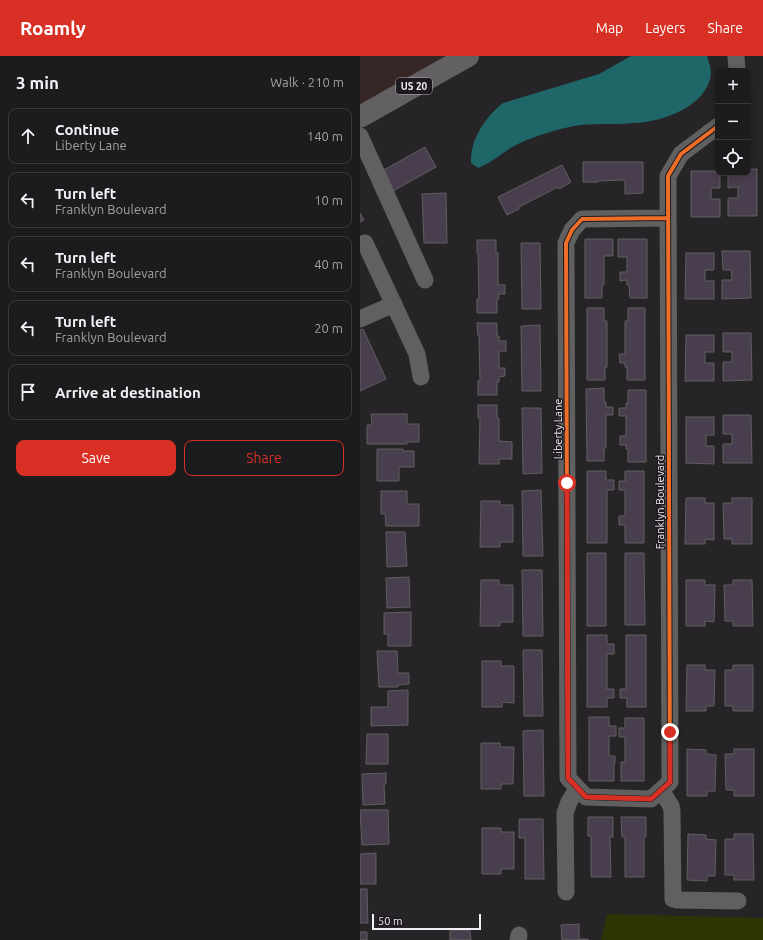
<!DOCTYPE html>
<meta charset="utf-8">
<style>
:root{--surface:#1c1b1d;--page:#252426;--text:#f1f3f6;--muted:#a0a1a4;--line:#3a393b;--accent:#d93025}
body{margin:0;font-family:Ubuntu,sans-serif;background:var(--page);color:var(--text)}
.controls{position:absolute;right:12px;top:12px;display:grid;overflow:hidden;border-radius:8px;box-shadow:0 2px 10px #0003}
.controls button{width:36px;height:36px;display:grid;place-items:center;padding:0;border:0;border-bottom:1px solid var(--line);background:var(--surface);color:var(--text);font:20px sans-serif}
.scale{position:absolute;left:12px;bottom:10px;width:109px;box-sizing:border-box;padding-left:4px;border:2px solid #f2eff4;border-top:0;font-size:11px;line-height:14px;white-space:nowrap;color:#f2eff4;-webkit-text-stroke:3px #1d191f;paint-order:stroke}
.stop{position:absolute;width:12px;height:12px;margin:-9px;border:3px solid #d93025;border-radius:50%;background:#fff}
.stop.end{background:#d93025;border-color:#fff;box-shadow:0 1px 4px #0008}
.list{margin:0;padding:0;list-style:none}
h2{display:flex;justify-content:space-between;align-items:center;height:52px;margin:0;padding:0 16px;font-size:17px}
h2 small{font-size:13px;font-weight:400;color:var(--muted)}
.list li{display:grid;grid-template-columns:26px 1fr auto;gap:12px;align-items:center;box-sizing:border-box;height:56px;margin:0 8px 8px;padding:0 8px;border:1px solid var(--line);border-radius:8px}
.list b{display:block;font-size:15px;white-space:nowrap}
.list p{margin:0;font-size:13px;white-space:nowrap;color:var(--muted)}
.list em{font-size:13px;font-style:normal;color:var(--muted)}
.actions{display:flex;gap:8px;padding:12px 16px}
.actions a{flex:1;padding:9px 0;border:1px solid var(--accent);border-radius:8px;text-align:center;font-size:14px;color:var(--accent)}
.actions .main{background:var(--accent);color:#fff}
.icon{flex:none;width:22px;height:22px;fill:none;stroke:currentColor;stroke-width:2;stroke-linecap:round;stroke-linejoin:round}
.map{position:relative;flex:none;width:403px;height:884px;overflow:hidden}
header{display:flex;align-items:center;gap:24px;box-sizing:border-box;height:56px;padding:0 20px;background:var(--accent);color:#fff}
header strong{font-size:19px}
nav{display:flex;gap:22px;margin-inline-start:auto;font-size:14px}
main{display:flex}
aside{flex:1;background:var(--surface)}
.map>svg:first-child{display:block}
.industrial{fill:#362625}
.green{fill:#2f3405}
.water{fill:#1f6669}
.building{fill:#493e4e;stroke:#605e61}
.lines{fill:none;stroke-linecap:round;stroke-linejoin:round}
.minor{stroke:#616060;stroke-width:17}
.major{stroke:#626062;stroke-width:22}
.cycleway-casing{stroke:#1d191f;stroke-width:6}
.cycleway{stroke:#ee6e29;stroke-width:4}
.route{stroke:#d93025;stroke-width:5}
.labels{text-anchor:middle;stroke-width:3;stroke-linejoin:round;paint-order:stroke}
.shield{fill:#1d191f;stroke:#b2afb4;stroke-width:1}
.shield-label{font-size:10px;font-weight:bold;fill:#f2eff4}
.street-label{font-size:11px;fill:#f2eff4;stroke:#1d191f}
</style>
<header>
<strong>Roamly</strong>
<nav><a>Map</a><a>Layers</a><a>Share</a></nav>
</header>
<main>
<aside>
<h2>3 min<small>Walk · 210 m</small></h2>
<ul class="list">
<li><svg class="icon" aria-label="ahead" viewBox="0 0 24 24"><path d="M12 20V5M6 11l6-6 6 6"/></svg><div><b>Continue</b><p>Liberty Lane</p></div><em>140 m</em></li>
<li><svg class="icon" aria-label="left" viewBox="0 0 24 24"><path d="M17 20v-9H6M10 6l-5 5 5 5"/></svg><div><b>Turn left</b><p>Franklyn Boulevard</p></div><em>10 m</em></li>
<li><svg class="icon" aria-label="left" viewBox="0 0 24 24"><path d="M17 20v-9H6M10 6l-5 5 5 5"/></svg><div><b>Turn left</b><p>Franklyn Boulevard</p></div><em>40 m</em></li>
<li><svg class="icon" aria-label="left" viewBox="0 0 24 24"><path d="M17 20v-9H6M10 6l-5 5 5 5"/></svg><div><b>Turn left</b><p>Franklyn Boulevard</p></div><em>20 m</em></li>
<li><svg class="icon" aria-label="arrive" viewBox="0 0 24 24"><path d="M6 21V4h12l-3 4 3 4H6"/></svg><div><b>Arrive at destination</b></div></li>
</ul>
<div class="actions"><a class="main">Save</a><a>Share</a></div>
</aside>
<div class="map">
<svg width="403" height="884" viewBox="0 0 403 884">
<rect width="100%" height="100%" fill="#262427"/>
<!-- industrial -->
<path class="industrial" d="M0 0H90L0 50Z"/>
<!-- green -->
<path class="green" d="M247 858 403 862V884H241Z"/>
<!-- water -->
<path class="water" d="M271 0H347C349 6 351 12 351 18 348 50 302 66 275 67 257 69 239 67 220 69 213 70 204 72 197 74 183 78 167 83 154 90 142 97 131 107 118 112L111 107C110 84 125 61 143 47L239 18Z"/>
<!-- building -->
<path class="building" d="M65 91 76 111 33 135 22 115Z
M223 106H283V137L265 138V124L238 125V126H223Z
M202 109 211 126 199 133 198 131 159 151V153L147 159 138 141Z
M388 113H397V160H368V142H378V131L368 132V117H388Z
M331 115H358V117H360V132H351V143H360V161H331Z
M86 137 87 187H64L62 138Z
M0 157 4 164 0 166Z
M225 183H253V200H244V229H242V242H225Z
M258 183H287V242H270L269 229H267V224L260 225V216H267V201H258Z
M117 184H136V197H138V229H145V238H138L139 243H137V257H117V243H119L118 197H117Z
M161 187H180L181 253H162Z
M362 195H390L391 242 362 243V224H372L371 214H363Z
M326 197H354V214H345V225H354V243H325Z
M227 252H244V265H247V311H245V324H227Z
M268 252H285V324H267V311H265V307H260L259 298H265V265H268Z
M117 267H137V280H139V285H146V295H139V312H145V320L139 321V326H137V339H118V325H120L119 280H118Z
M180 269 181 335H162L161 270Z
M3 273 26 323 0 335V274Z
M363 277H391L392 324 363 325V306H372V296H363Z
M326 279H354V296H345V307H354V325H325Z
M244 332V346H246V351H253V359H246V392H244V405H227L226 333Z
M268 334H286V406H268V393H266V389H260V380H266V360H259V352H266V347H268Z
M118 349H137V362H139V385L152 386V403H139V408H119L120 362H118Z
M162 352H181L182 417 163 418Z
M11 358H47V368H59V386H47V388H7V369H12Z
M363 359H391L392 407H363V388H372V378H363Z
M326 361H354V379H346V390H354V408L326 407Z
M17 393H43V395H54V411H39V425H17Z
M227 415H246V424H254V434H247V487H227Z
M265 415H284V487H265V469H259V460H265V434H259V425H265Z
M181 434 183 500H163L162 435Z
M21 435H47V448H59V470H26L25 458H21Z
M326 442H345V447H354V484L345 483V488H325Z
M372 442H392V488H372V483H364L363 447H372Z
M121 445H140V449H153V486H140V491H120Z
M26 476H45L47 510 27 511Z
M227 497H246V570H227Z
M265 497H284L285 569H265Z
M162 514H182L183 580H163Z
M49 521 50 551 27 552 26 522Z
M121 524H139V529H153V566H140V570H120Z
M326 524H345V529H355L354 566 345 565V570H326Z
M373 524H392L393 570H373V565H365L364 529H373Z
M51 556V590H28V578H24V557Z
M227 579H247V588H254V598H247V633H254V642H247V651H227Z
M266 579H286V651H267V642H260V633H266Z
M163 594H182L183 660H164Z
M17 595H37L38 617H49V628L38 629V631H19Z
M122 605H141V610H154V647L142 646V651H122Z
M327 609H345V614H355L354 650H346V655H326Z
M373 609H393V655H373V650H365V614H373Z
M48 634V669L11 670V651H28V635Z
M229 661H249V670H256V680H249V700H255V707H254V725H229Z
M265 662H284V725H261V706H265V681H259V672H265Z
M183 674 184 740H164L163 675Z
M7 678H28V708H6Z
M121 687H140V691H154L153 728H141V733H121Z
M327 693 346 694V698L356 699 355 735H347V740H327Z
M374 693H394V740H374V734H366L365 698H374Z
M26 717V728H24L25 748 3 749 2 718Z
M0 754H28L29 788 2 789Z
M228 761H253V781H250L251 821H231V780H228Z
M261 761H286V781H284V821H265V781H262Z
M159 763H183L184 823H165V782H159Z
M122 772H141V776H154V813H141V818H122Z
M328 778 346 779V783L356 784 355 820H347V825L327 824Z
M374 778H393L394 824H374V819H365V783H374Z
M16 797V828H0V798Z
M0 833H7L8 867H0Z
M219 868V883H228V884H202L201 869Z
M90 874H110L111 884H90Z
M0 876H7V884H0Z"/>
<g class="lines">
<!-- minor -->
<path class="minor" d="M376 0 377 15
M0 80 65 224
M307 162 222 163 212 174 206 187 208 722 226 741 291 743 310 726 308 120 321 98 358 70
M5 187 57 298 61 321
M0 263 34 248
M301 734 311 750 312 755 313 843 317 844 378 845
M206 836 205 757 209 746 217 733
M158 884 159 879"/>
<!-- major -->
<path class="major" d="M0 61 108 0"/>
<defs>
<path id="cycleway" d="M307 162 222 163 212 174 206 187 208 722 226 741 291 743 310 726 308 120 321 98 358 70"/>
</defs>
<!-- cycleway casing -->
<use href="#cycleway" class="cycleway-casing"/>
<!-- cycleway -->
<use href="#cycleway" class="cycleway"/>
</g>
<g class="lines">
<!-- route -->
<path class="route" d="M207 427 208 722 226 741 291 743 310 726V676"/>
</g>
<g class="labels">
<!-- shield labels -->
<rect class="shield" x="36" y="22" width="36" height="16" rx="3"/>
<g class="shield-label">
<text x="54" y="34">US 20</text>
</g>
<!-- street labels -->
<g class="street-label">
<text transform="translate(198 373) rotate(-90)" y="4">Liberty Lane</text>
<text transform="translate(300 446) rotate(-90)" y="4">Franklyn Boulevard</text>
</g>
</g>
</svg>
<div class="controls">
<button>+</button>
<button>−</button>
<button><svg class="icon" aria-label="locate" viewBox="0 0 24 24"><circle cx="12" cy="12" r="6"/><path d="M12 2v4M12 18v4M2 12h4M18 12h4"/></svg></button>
</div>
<div class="scale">50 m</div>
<div class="stop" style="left:207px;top:427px"></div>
<div class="stop end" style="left:310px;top:676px"></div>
</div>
</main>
